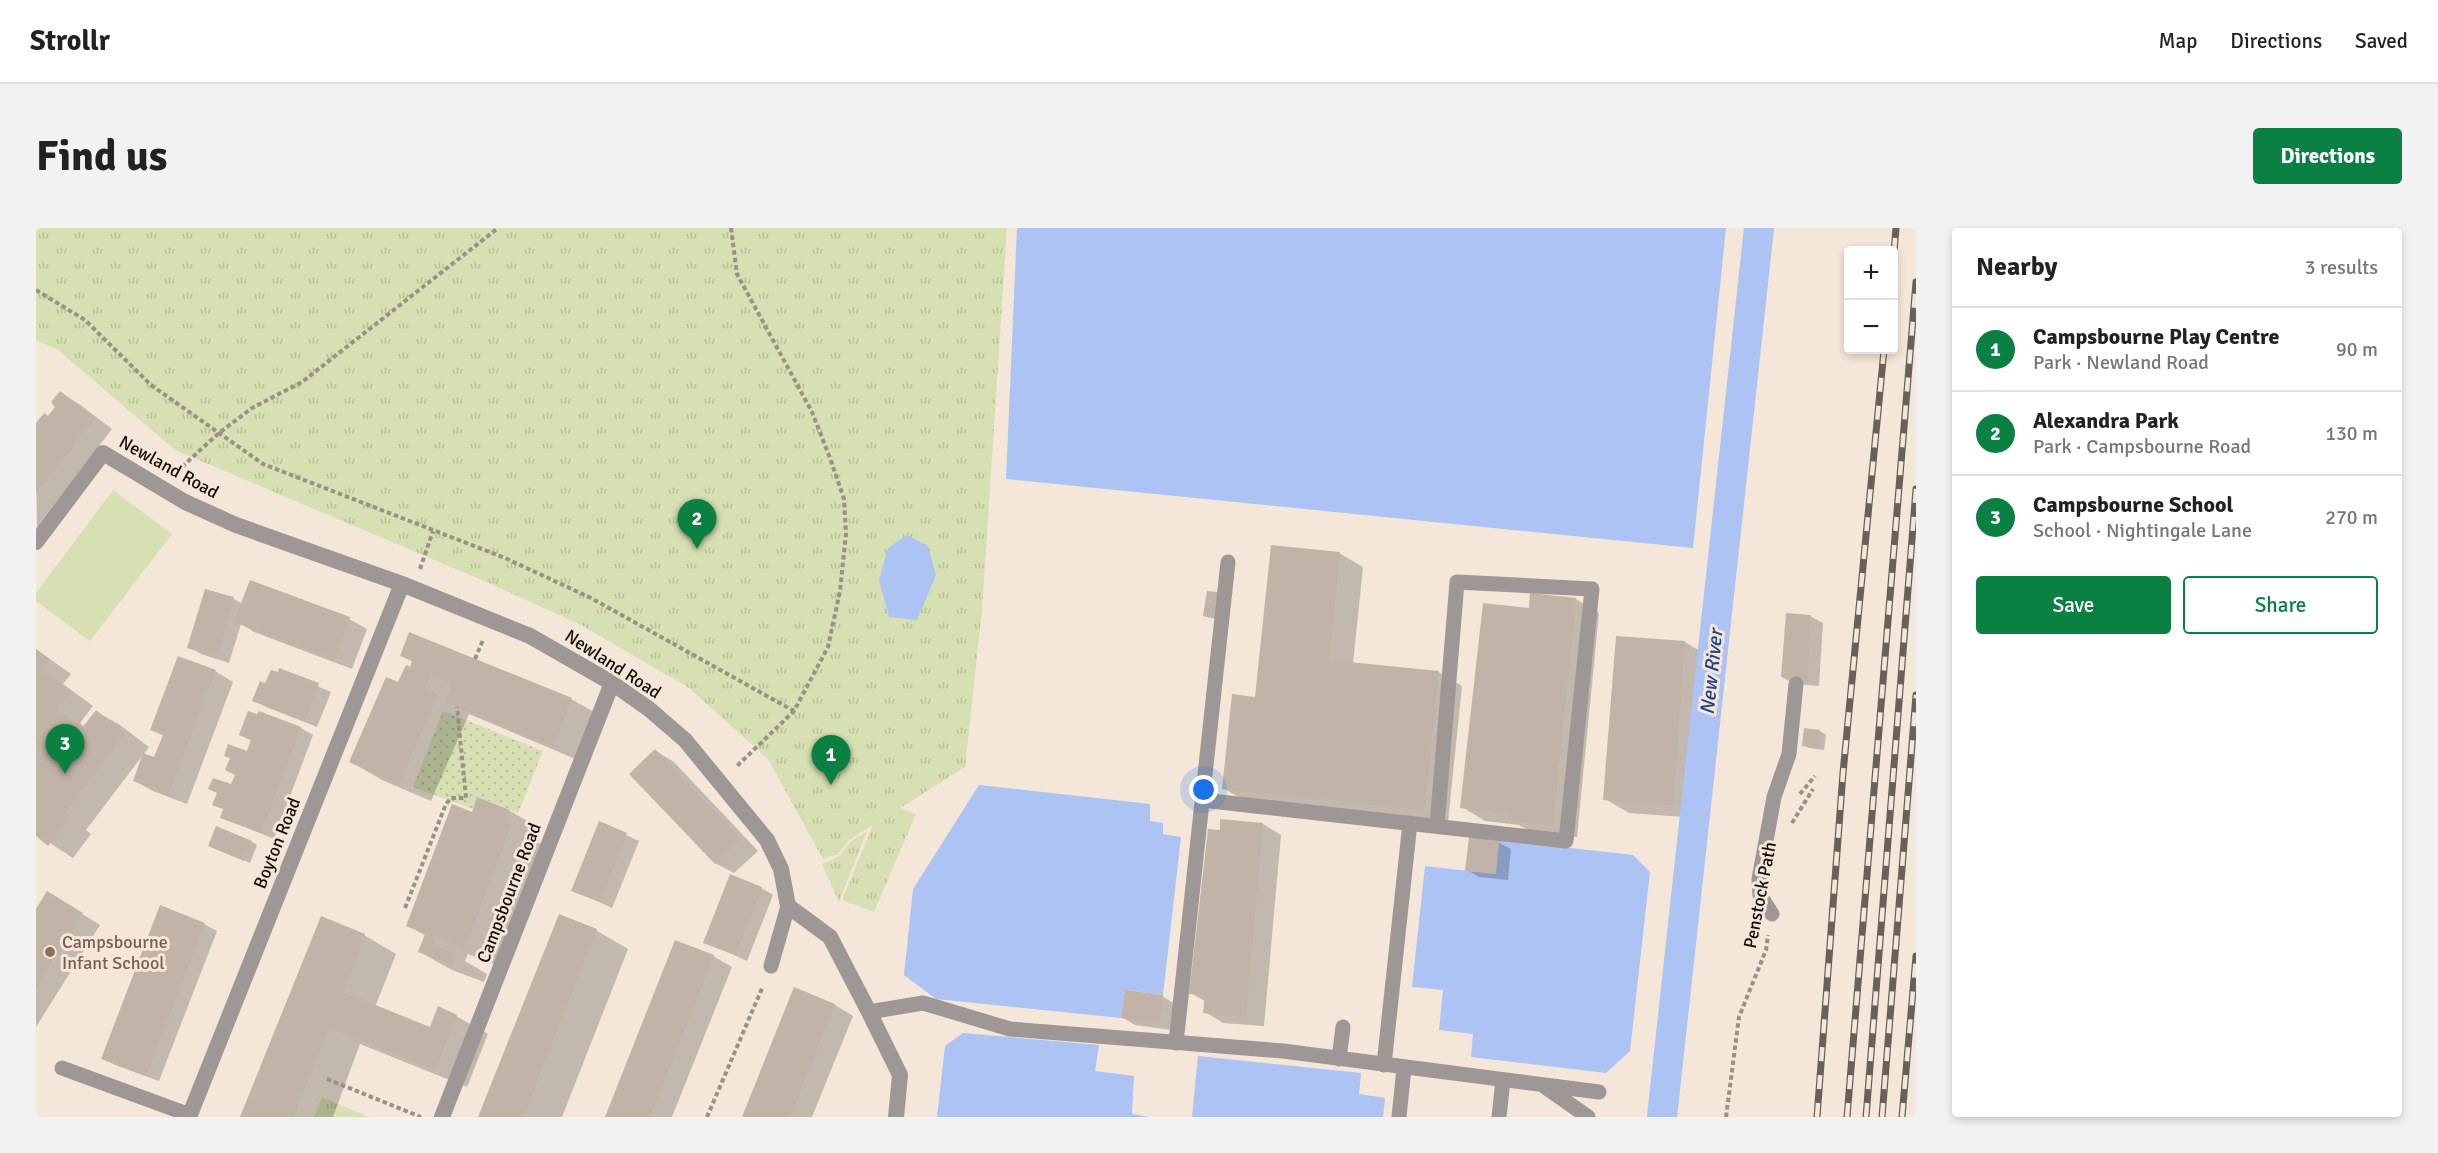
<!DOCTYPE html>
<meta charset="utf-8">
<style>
:root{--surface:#fff;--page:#f2f2f2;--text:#222;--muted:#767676;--line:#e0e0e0;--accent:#0b8043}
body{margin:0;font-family:Signika,sans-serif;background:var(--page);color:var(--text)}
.controls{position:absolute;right:18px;top:18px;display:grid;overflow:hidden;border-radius:6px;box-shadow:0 3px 9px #0003}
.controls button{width:54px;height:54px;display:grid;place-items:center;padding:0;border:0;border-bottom:2px solid var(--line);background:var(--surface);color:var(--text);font:30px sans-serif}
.you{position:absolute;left:1168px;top:562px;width:21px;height:21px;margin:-15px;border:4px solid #fff;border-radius:50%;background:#1a73e8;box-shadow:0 0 0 9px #1a73e833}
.badge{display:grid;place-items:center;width:39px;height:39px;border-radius:50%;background:var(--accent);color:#fff;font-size:20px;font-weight:700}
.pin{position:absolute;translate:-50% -50px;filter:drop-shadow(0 2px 3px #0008)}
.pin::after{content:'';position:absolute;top:32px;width:21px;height:18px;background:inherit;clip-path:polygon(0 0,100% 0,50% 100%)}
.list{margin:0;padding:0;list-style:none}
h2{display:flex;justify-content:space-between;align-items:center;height:78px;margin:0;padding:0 24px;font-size:26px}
h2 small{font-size:20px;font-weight:400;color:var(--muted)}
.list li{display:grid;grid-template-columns:39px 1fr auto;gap:18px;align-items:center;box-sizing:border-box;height:84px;padding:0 24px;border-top:2px solid var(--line)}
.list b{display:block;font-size:22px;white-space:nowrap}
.list p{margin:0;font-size:20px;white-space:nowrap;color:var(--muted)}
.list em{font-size:20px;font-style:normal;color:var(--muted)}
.actions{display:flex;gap:12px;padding:18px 24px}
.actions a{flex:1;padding:14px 0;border:2px solid var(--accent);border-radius:6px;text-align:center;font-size:21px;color:var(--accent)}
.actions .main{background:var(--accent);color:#fff}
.map{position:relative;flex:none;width:1880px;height:889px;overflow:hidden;border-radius:6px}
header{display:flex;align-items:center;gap:36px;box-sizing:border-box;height:84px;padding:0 30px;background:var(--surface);border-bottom:2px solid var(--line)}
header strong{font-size:28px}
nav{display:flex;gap:33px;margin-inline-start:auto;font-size:21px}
.intro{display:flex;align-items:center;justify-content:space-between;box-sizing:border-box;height:144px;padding:0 36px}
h1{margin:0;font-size:42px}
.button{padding:15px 27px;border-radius:6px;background:var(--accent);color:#fff;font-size:21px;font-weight:700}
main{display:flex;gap:36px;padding:0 36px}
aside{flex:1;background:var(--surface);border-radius:6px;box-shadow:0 3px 9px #0003}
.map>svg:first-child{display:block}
.grass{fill:url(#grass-dots)}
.park{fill:url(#park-tufts)}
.garden{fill:#d7e0b2}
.water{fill:#acc3f4}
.shadow{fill:#0003}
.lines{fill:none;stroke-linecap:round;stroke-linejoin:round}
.canal{stroke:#acc3f4;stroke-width:30}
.building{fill:#c1b3a7}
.path{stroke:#9b9087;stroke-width:4;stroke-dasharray:4.5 3;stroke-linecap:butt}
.service{stroke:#9f9696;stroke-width:15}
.minor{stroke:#9f9696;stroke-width:16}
.rail-casing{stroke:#696159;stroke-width:7}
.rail{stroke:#f4e6d9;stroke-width:4.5;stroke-dasharray:14;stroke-linecap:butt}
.education-dot{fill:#8d6e63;stroke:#f4e6d9;stroke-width:2}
.labels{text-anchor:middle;stroke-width:6;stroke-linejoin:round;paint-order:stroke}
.street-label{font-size:18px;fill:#140f0b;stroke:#f4e6d9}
.education-label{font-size:18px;fill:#785e54;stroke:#f4e6d9;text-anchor:start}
.water-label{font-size:20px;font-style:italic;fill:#254288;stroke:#f4e6d9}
</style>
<header>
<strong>Strollr</strong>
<nav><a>Map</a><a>Directions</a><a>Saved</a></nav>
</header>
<div class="intro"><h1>Find us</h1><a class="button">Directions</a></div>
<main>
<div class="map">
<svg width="1880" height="889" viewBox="0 0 1880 889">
<defs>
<pattern id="grass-dots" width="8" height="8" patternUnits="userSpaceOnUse" patternTransform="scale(1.5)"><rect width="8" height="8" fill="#d7e0b2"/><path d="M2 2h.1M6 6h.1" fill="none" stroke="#b8bf98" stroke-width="1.8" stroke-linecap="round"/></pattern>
<pattern id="park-tufts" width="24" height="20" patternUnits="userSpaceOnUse" patternTransform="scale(1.5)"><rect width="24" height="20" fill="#d7e0b2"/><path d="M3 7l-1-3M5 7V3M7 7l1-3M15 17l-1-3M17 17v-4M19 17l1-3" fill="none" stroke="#b8bf98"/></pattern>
</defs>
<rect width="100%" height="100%" fill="#f4e6d9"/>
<!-- grass -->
<path class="grass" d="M407 483 507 523 482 585 442 569 437 581 377 559Z"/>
<!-- park -->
<path class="park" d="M0 0H971L946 382 929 539 864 580 880 586 838 684 806 672 837 597 813 612 802 626 787 631 732 531 653 460 545 397 455 356 139 222 22 122 0 112Z
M831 603 803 674 786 636 804 628 813 615Z
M286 869 333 889H278Z"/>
<!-- garden -->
<path class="garden" d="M77 262 136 306 54 413 0 373V365Z"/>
<!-- water -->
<path class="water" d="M981 0H1690L1657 320 970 251Z
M871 307 892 318 900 347 881 392 853 389 843 352 852 320Z
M943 557 1114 576V593L1127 595V606L1145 609 1127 767 1089 762 1085 790 900 771 868 747 877 661Z
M1463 612 1597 627 1614 644 1594 823 1570 845 1435 829 1437 806 1403 802 1407 762 1376 759 1389 638 1459 646Z
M927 805 1063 817 1059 843 1098 848 1096 886 1113 889H901L909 818Z
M1162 828 1325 845 1323 866 1349 870 1347 889H1156Z"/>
<!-- shadow -->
<path class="shadow" d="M25 165 43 176 76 201 1 299 0 197 13 189 21 179Z
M1303 325 1327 339 1317 436 1402 444 1426 458 1412 594 1211 574 1187 560 1221 470Z
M170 363 198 371 207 376 313 391 331 401 316 441 218 404 205 396 193 435 165 426 153 419Z
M1540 371 1563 385 1541 609 1497 605 1483 597 1449 593 1426 579 1494 382Z
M1774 388 1787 395 1783 458 1758 456 1746 449Z
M1649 414 1672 428 1661 590 1593 585 1569 571Z
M0 421 35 446 27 456 57 478 44 495 49 499 61 484 84 497 113 519 50 602 55 606 37 630 0 606Z
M365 427 535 471 567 489 549 535 433 486 395 573 346 552 315 534 378 434Z
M244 442 295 464 281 499 230 479 218 472Z
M179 443 197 454 151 576 117 563 99 553 119 531 128 508 116 501Z
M224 485 265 500 277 507 238 611 186 589 196 558 216 513 205 507Z
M1784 503 1790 507 1788 522 1773 520 1767 517Z
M620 523 638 534 722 623 698 645 679 635Z
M442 571 474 583 505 601 501 614 506 617 461 737 432 726 429 733 451 746 448 754 416 742 384 724 390 708 372 697 437 585Z
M564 595 603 613 576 680 537 662Z
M1227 596 1245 607 1228 798 1187 795 1169 784 1170 774 1155 765 1185 603Z
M216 614 221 617 214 635 180 621Z
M1462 614 1475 621 1472 652 1443 649 1431 642Z
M725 660 737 667 711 733 669 714Z
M30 676 64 697 0 799V684Z
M524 688 561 703 592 721 526 889H444Z
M168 696 181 703 123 853 79 837 67 830Z
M328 707 360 726 339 779 395 801 420 788 452 806 431 859 324 816 297 889H205Z
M677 728 696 739 636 889H570Z
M759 761 799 777 817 788 776 889H707Z
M1126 768 1139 776 1135 802 1099 797 1087 790Z"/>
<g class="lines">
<!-- canal -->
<path class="canal" d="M1626 889 1723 0"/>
</g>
<!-- building -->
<path class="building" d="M24 163 59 190 0 266V195L8 185 12 188 19 179 15 174Z
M1235 317 1304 324 1293 432 1403 443 1389 582 1186 561 1196 466 1219 469Z
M214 352 314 389 298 432 198 394Z
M169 361 198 369 181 429 151 420Z
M1171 363 1182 364 1180 391 1167 388Z
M1494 365 1540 370 1517 597 1472 592V586L1424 580 1447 375 1493 380Z
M1750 385 1775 387 1771 452 1745 449Z
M373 404 536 470 517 519 409 474 416 456 395 447 389 460 402 466 363 556 313 534 350 449 362 454 370 437 374 439 376 433 364 428Z
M1580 408 1649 413 1637 577 1567 572Z
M0 421 13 431 5 441 35 464 21 481 46 500 60 482 90 505 27 587 33 591 12 618 0 608Z
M142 428 180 442 132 567 97 553 107 525 118 529 127 507 114 502Z
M243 440 283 455 269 493 216 473 224 453 229 455 235 442 242 444Z
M212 483 221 486 223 483 265 499 225 605 184 590 187 581 176 577 181 565 172 561 177 550 195 556 199 547 189 542 194 530 188 528 192 516 211 523 215 512 203 507Z
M1768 500 1784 502 1782 520 1766 518Z
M619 521 705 611 679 636 593 546Z
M441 569 474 582 469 595 475 597 429 720 400 709 397 718 420 726 416 737 382 724 389 706 370 698 416 576 436 584Z
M1184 591 1227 595 1210 789 1167 785 1169 767 1153 766 1172 601 1184 602Z
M563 593 591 605 564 674 535 663Z
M180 598 216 613 208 633 172 618Z
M1433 609 1463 612 1460 646 1429 643Z
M694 646 726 659 699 727 667 715Z
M11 663 47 685 0 760V681Z
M124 677 169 695 110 848 65 831Z
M523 686 561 701 487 889H442Z
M285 688 329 706 307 764 394 799 402 778 421 787 399 842 292 799 258 889H204Z
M639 712 678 727 614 889H569Z
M758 759 799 776 754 889H706Z
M1089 762 1127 767 1123 796 1085 790Z"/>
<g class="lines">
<!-- path -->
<path class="path" d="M695 0 701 46 776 184 794 230 808 271 810 306 804 363 792 419 758 483 700 539
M0 62 49 92 115 157 227 236 469 330 555 370 758 483
M143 246 149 236 183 205 216 180 266 154 462 0
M384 341 397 303
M439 431 447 412
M1764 566 1779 548
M1756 595 1777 561
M369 680 410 576 415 570H430L421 479
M291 851 385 889
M671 889 727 758
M1690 889 1703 789 1730 722 1732 707"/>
<!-- service -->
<path class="service" d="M1166 572 1530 613 1556 361 1421 354 1401 598
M1736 686 1724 667 1723 651 1738 569 1753 526 1760 456
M735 738 752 678
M833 784 887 775 974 801 1247 823 1563 864
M1140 815 1192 334
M1303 831 1307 799
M1348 837 1374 595
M26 840 154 887
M1508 858 1552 889
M1363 889 1368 840
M1463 889 1467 852"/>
<!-- minor -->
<path class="minor" d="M0 314 67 225 149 274 200 297 366 356 494 408 576 455 613 481 649 512 731 612 745 641 752 678 794 709 833 784 864 847 860 889
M153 889 366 356
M406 889 576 455"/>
<defs>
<path id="rail" d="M1858 24 1860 0
M1781 889 1807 545 1848 122
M1811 889 1880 54
M1830 889 1880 261
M1846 889 1880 467
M1866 889 1880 728"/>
</defs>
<!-- rail casing -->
<use href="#rail" class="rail-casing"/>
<!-- rail -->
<use href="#rail" class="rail"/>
</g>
<!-- markers -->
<circle class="education-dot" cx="14" cy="724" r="6"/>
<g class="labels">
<!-- street labels -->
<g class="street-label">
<text transform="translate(133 239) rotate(29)" y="6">Newland Road</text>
<text transform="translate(577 436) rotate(33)" y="6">Newland Road</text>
<text transform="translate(241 615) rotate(-68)" y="6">Boyton Road</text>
<text transform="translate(473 665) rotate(-69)" y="6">Campsbourne Road</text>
<text transform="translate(1724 667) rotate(-79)" y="6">Penstock Path</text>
</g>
<!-- education labels -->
<g class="education-label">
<text x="26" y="720">Campsbourne<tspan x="26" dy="21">Infant School</tspan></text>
</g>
<!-- water labels -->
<g class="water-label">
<text transform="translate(1675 444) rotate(-84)" y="7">New River</text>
</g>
</g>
</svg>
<div class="controls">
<button>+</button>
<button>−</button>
</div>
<div class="you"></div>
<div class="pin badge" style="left:795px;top:557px">1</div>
<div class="pin badge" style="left:661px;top:321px">2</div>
<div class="pin badge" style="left:29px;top:546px">3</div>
</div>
<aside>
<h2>Nearby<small>3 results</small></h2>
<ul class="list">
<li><span class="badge">1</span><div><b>Campsbourne Play Centre</b><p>Park · Newland Road</p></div><em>90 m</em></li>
<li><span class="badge">2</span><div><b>Alexandra Park</b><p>Park · Campsbourne Road</p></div><em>130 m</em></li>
<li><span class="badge">3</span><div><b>Campsbourne School</b><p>School · Nightingale Lane</p></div><em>270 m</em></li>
</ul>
<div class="actions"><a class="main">Save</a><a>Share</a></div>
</aside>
</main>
